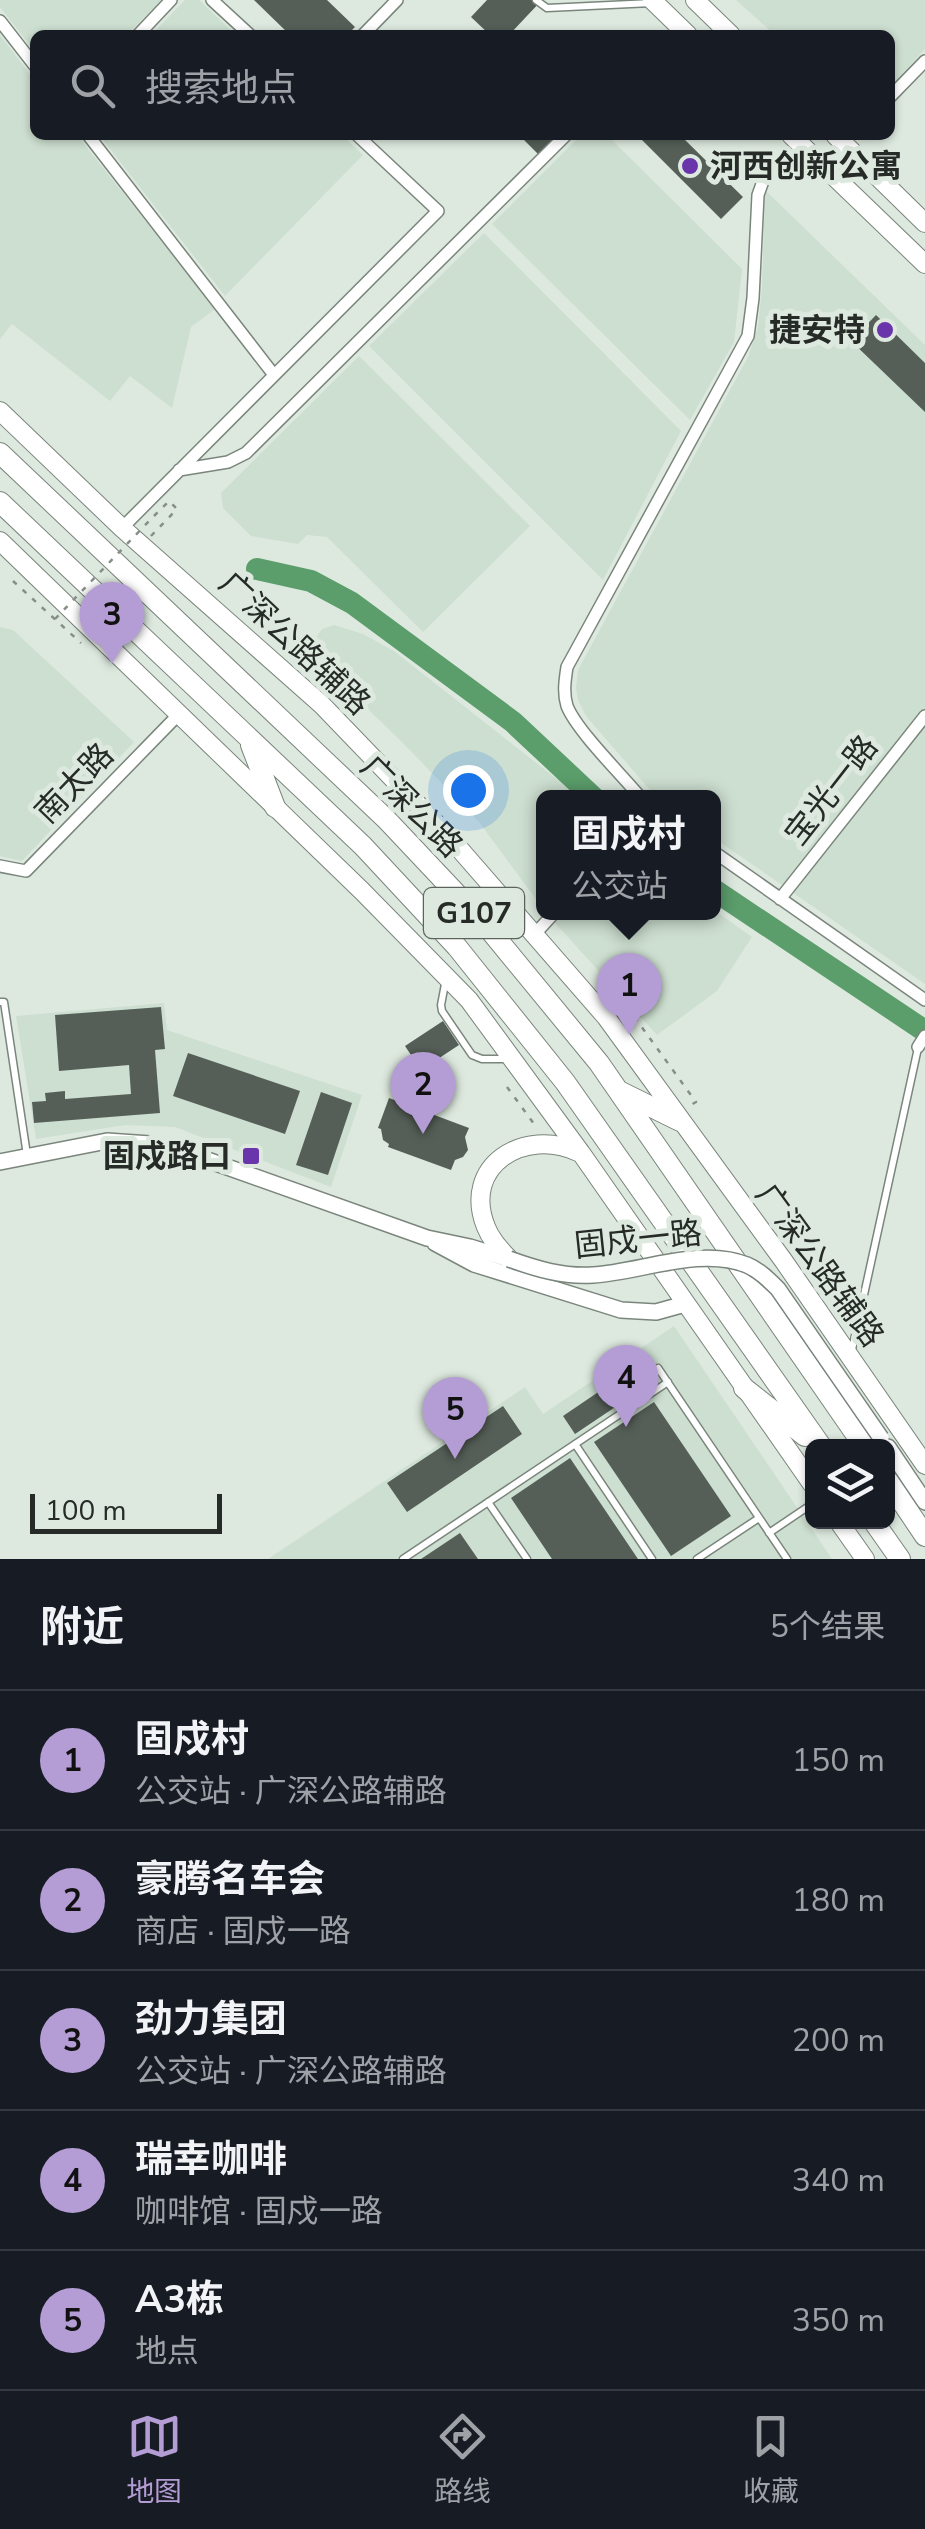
<!DOCTYPE html>
<html lang="zh">
<meta charset="utf-8">
<style>
:root{--surface:#171b24;--page:#20242c;--text:#f1f3f6;--muted:#9ea1a6;--line:#363941;--accent:#b49dd4}
body{margin:0;font-family:"Nunito Sans","Noto Sans SC",sans-serif;background:var(--page);color:var(--text)}
.controls{position:absolute;right:30px;bottom:30px;display:grid;overflow:hidden;border-radius:15px;box-shadow:0 2px 8px #0004}
.controls button{width:90px;height:90px;display:grid;place-items:center;padding:0;border:0;border-bottom:2px solid var(--line);background:var(--surface);color:var(--text);font:50px sans-serif}
.scale{position:absolute;left:30px;bottom:25px;width:192px;box-sizing:border-box;padding-left:10px;border:5px solid #262b27;border-top:0;font-size:28px;line-height:35px;white-space:nowrap;color:#262b27;-webkit-text-stroke:8px #dde9df;paint-order:stroke}
.you{position:absolute;left:468px;top:790px;width:35px;height:35px;margin:-25px;border:8px solid #fff;border-radius:50%;background:#1a73e8;box-shadow:0 0 0 15px #1a73e833}
.badge{display:grid;place-items:center;width:65px;height:65px;border-radius:50%;background:var(--accent);color:#111;font-size:32px;font-weight:700}
.pin{position:absolute;translate:-50% -82px;filter:drop-shadow(0 2px 5px #0008)}
.pin::after{content:'';position:absolute;top:52px;width:35px;height:30px;background:inherit;clip-path:polygon(0 0,100% 0,50% 100%)}
.popup{position:absolute;left:536px;top:790px;width:185px;height:130px;box-sizing:border-box;display:grid;place-content:center;border-radius:15px;background:var(--surface);filter:drop-shadow(0 2px 8px #0005);font-size:32px;white-space:nowrap;color:var(--muted)}
.popup b{font-size:38px;color:var(--text)}
.popup::after{content:'';position:absolute;left:50%;top:100%;margin-left:-20px;border:20px solid transparent;border-top-color:var(--surface)}
.list{margin:0;padding:0;list-style:none}
h2{display:flex;justify-content:space-between;align-items:center;height:130px;margin:0;padding:0 40px;font-size:42px}
h2 small{font-size:32px;font-weight:400;color:var(--muted)}
.list li{display:grid;grid-template-columns:65px 1fr auto;gap:30px;align-items:center;box-sizing:border-box;height:140px;padding:0 40px;border-top:2px solid var(--line)}
.list b{display:block;font-size:38px;white-space:nowrap}
.list p{margin:0;font-size:32px;white-space:nowrap;color:var(--muted)}
.list em{font-size:32px;font-style:normal;color:var(--muted)}
.icon{flex:none;width:55px;height:55px;fill:none;stroke:currentColor;stroke-width:2;stroke-linecap:round;stroke-linejoin:round}
.map{position:relative;flex:none;width:925px;height:1559px;overflow:hidden}
.search{position:absolute;background:var(--surface);box-shadow:0 2px 8px #0004;left:30px;right:30px;top:30px;height:110px;display:flex;align-items:center;gap:25px;box-sizing:border-box;padding:0 35px;border-radius:15px;color:var(--muted);font-size:38px}
.sheet{height:830px;background:var(--surface)}
nav{display:flex;justify-content:space-around;align-items:center;box-sizing:border-box;height:140px;border-top:2px solid var(--line);background:var(--surface);font-size:28px;color:var(--muted)}
nav a{display:grid;justify-items:center;gap:5px}
nav .on{color:var(--accent)}
.map>svg:first-child{display:block}
.built{fill:#cddfd0}
.lines{fill:none;stroke-linecap:round;stroke-linejoin:round}
.river{stroke:#5b9d6b;stroke-width:22}
.building{fill:#555f57}
.service-casing{stroke:#7a857c;stroke-width:9}
.minor-casing{stroke:#7a857c;stroke-width:14}
.tertiary-casing{stroke:#7a857c;stroke-width:18}
.secondary-casing{stroke:#7a857c;stroke-width:20}
.primary-casing{stroke:#7a857c;stroke-width:20}
.trunk-casing{stroke:#7a857c;stroke-width:22}
.path{stroke:#858e87;stroke-width:2.5;stroke-dasharray:5 8;stroke-linecap:butt}
.service{stroke:#fff;stroke-width:6}
.minor{stroke:#fff;stroke-width:11}
.tertiary{stroke:#fff;stroke-width:15}
.secondary{stroke:#fff;stroke-width:18}
.primary{stroke:#fff;stroke-width:18}
.trunk{stroke:#fff;stroke-width:20}
.tertiary-bridge-casing{stroke:#7a857c;stroke-width:18;stroke-linecap:butt}
.path-bridge{stroke:#858e87;stroke-width:2.5;stroke-dasharray:5 8;stroke-linecap:butt}
.tertiary-bridge{stroke:#fff;stroke-width:15}
.poi-dot{fill:#6a34aa;stroke:#dde9df;stroke-width:4}
.labels{text-anchor:middle;stroke-width:10;stroke-linejoin:round;paint-order:stroke}
.shield{fill:#dde9df;stroke:#5d645e;stroke-width:2.5}
.shield-label{font-size:30px;font-weight:bold;fill:#262b27}
.poi-label{font-size:32px;font-weight:bold;fill:#262b27;stroke:#dde9df;text-anchor:end}
.street-label{font-size:32px;fill:#262b27;stroke:#dde9df}
</style>
<div class="map">
<svg width="925" height="1559" viewBox="0 0 925 1559">
<rect width="100%" height="100%" fill="#dde9df"/>
<!-- built -->
<path class="built" d="M0 0H161L127 35H35V52L0 7Z
M185 0H199L236 35H151Z
M736 0H925V49L890 87V35H775Z
M0 35 35 81V135H77L215 309 191 327 172 408 130 376 110 401 12 324 0 339Z
M99 135H342L363 155 225 296Z
M581 135H607L742 269 734 342 690 420 492 224Z
M765 190 925 345V984L714 838V798L656 797 586 716 578 700 576 688 578 670 748 357 758 327 762 288Z
M484 233 681 431 603 580 369 346Z
M359 356 530 526 423 632 327 537 307 535 298 544 251 536 223 508 221 493Z
M334 625 363 634 394 651 563 784 576 797 544 798V910L479 822 404 744 320 663 314 651 315 639 322 629Z
M0 627 13 630 134 742 22 861 0 856Z
M714 910 752 937 717 991 657 1035 546 913 714 912Z
M164 1003 167 1030 362 1095 331 1187 175 1127 125 1125 36 1139 16 1016Z
M674 1326 832 1559H268L525 1387 543 1414Z"/>
<g class="lines">
<!-- river -->
<path class="river" d="M257 569 311 581 352 603 513 722 594 798
M714 890 925 1031"/>
</g>
<!-- building -->
<path class="building" d="M254 0H327L355 27 347 35H290Z
M487 0H542L509 35H490L471 17Z
M519 135H557L538 154Z
M637 135H680L743 197 721 219Z
M876 315 925 363V412L851 341Z
M161 1007 165 1049 155 1050 160 1113 34 1123 32 1102 46 1101 45 1093 65 1091V1099L131 1094 129 1065 59 1071 55 1015Z
M443 1021 459 1045 421 1070 405 1046Z
M188 1053 300 1091 285 1134 173 1096Z
M321 1092 352 1103 328 1175 296 1165Z
M389 1098 469 1128 465 1137 468 1150 463 1157 455 1160 451 1170 388 1147 389 1144 383 1140 381 1129 378 1128Z
M637 1355 654 1381 575 1434 563 1416 616 1380 611 1372Z
M654 1402 731 1516 671 1556 594 1442Z
M503 1406 522 1434 407 1512 387 1483Z
M570 1458 638 1559H552L511 1498Z
M460 1533 478 1559H421Z"/>
<g class="lines">
<defs>
<path id="service" d="M536 0 547 8 652 3
M445 984 441 1005 442 1011 472 1055 482 1059H507
M0 1002H4L27 1155
M851 1354 918 1048
M658 1368 787 1559
M575 1444 652 1559
M488 1502 527 1559
M769 1533 812 1504
M403 1559 668 1382
M697 1559 759 1518"/>
<path id="minor" d="M212 0 250 35
M0 21 35 66
M138 35 171 0
M363 35 397 0
M890 97 925 61
M88 135 274 375
M179 470 228 462 246 453 566 135
M122 528 438 211 357 135
M641 798C622 775 577 731 567 706 563 693 565 680 567 667L748 336 753 298 758 195 763 181
M714 852 925 1000
M0 866 26 871 179 714
M780 899 925 716
M534 935 555 912
M918 1047 925 1036"/>
<path id="tertiary" d="M0 1162 107 1141 150 1144 199 1157 427 1238 470 1247 509 1259
M435 1243 474 1264 621 1310 656 1312 685 1304
M888 1447 925 1502"/>
<path id="secondary" d="M652 0 688 35
M695 0 731 35
M791 135 925 264
M835 135 925 223"/>
<path id="primary" d="M0 411 122 528 322 705 450 838 606 1017 783 1260 925 1465
M0 541 362 891 469 1000 581 1153 812 1484
M509 1259C500 1249 491 1240 486 1227 461 1165 525 1127 578 1152
M839 1522 865 1559"/>
<path id="trunk" d="M0 453 386 819 484 923 599 1063 864 1446
M0 502 363 846 457 947 565 1082 821 1446
M251 745 275 807
M619 1091 680 1121
M744 1388 805 1436
M888 1481 925 1536
M874 1522 900 1559"/>
</defs>
<!-- service casing -->
<use href="#service" class="service-casing"/>
<!-- minor casing -->
<use href="#minor" class="minor-casing"/>
<!-- tertiary casing -->
<use href="#tertiary" class="tertiary-casing"/>
<!-- secondary casing -->
<use href="#secondary" class="secondary-casing"/>
<!-- primary casing -->
<use href="#primary" class="primary-casing"/>
<!-- trunk casing -->
<use href="#trunk" class="trunk-casing"/>
<!-- path -->
<path class="path" d="M151 536 177 509 169 501 152 518
M13 581 81 643
M617 1010 625 1004 696 1102 691 1105
M507 1087 537 1128"/>
<!-- service -->
<use href="#service" class="service"/>
<!-- minor -->
<use href="#minor" class="minor"/>
<!-- tertiary -->
<use href="#tertiary" class="tertiary"/>
<!-- secondary -->
<use href="#secondary" class="secondary"/>
<!-- primary -->
<use href="#primary" class="primary"/>
<!-- trunk -->
<use href="#trunk" class="trunk"/>
<defs>
<path id="tertiary-bridge" d="M509 1259C537 1269 563 1277 593 1275 641 1272 701 1246 747 1265 759 1270 769 1280 778 1289L881 1438"/>
</defs>
<!-- tertiary-bridge casing -->
<use href="#tertiary-bridge" class="tertiary-bridge-casing"/>
<!-- path-bridge -->
<path class="path-bridge" d="M55 619 152 518"/>
<!-- tertiary-bridge -->
<use href="#tertiary-bridge" class="tertiary-bridge"/>
</g>
<!-- markers -->
<g class="poi-dot">
<circle cx="690" cy="166" r="10"/>
<circle cx="885" cy="330" r="10"/>
<rect x="241" y="1146" width="20" height="20" rx="5"/>
</g>
<g class="labels">
<!-- shield labels -->
<rect class="shield" x="424" y="888" width="100" height="50" rx="8"/>
<g class="shield-label">
<text x="474" y="923">G107</text>
</g>
<!-- poi labels -->
<g class="poi-label">
<text x="710" y="177" text-anchor="start">河西创新公寓</text>
<text x="865" y="341">捷安特</text>
<text x="231" y="1167">固戍路口</text>
</g>
<!-- street labels -->
<g class="street-label">
<text transform="translate(295 643) rotate(43)" y="11">广深公路辅路</text>
<text transform="translate(74 783) rotate(-46)" y="11">南太路</text>
<text transform="translate(831 790) rotate(-52)" y="11">宝光一路</text>
<text transform="translate(412 806) rotate(45)" y="11">广深公路</text>
<text transform="translate(638 1239) rotate(-6)" y="11">固戍一路</text>
<text transform="translate(820 1265) rotate(54)" y="11">广深公路辅路</text>
</g>
</g>
</svg>
<div class="controls">
<button><svg class="icon" aria-label="layers" viewBox="0 0 24 24"><path d="M12 4l9 5-9 5-9-5zM3 14l9 5 9-5"/></svg></button>
</div>
<div class="scale">100 m</div>
<div class="you"></div>
<div class="pin badge" style="left:629px;top:1035px">1</div>
<div class="popup"><b>固戍村</b>公交站</div>
<div class="pin badge" style="left:423px;top:1134px">2</div>
<div class="pin badge" style="left:112px;top:664px">3</div>
<div class="pin badge" style="left:626px;top:1427px">4</div>
<div class="pin badge" style="left:455px;top:1459px">5</div>
<div class="search"><svg class="icon" aria-label="search" viewBox="0 0 24 24"><circle cx="10" cy="10" r="6"/><path d="M15 15l6 6"/></svg>搜索地点</div>
</div>
<section class="sheet">
<h2>附近<small>5个结果</small></h2>
<ul class="list">
<li><span class="badge">1</span><div><b>固戍村</b><p>公交站 · 广深公路辅路</p></div><em>150 m</em></li>
<li><span class="badge">2</span><div><b>豪腾名车会</b><p>商店 · 固戍一路</p></div><em>180 m</em></li>
<li><span class="badge">3</span><div><b>劲力集团</b><p>公交站 · 广深公路辅路</p></div><em>200 m</em></li>
<li><span class="badge">4</span><div><b>瑞幸咖啡</b><p>咖啡馆 · 固戍一路</p></div><em>340 m</em></li>
<li><span class="badge">5</span><div><b>A3栋</b><p>地点</p></div><em>350 m</em></li>
</ul>
</section>
<nav>
<a class="on"><svg class="icon" aria-label="map" viewBox="0 0 24 24"><path d="M3 6l6-2 6 2 6-2v14l-6 2-6-2-6 2zM9 4v14M15 6v14"/></svg>地图</a>
<a><svg class="icon" aria-label="directions" viewBox="0 0 24 24"><path d="M12 3l9 9-9 9-9-9zM9 14v-3h6M13 9l2 2-2 2"/></svg>路线</a>
<a><svg class="icon" aria-label="saved" viewBox="0 0 24 24"><path d="M7 4h10v16l-5-4-5 4z"/></svg>收藏</a>
</nav>
